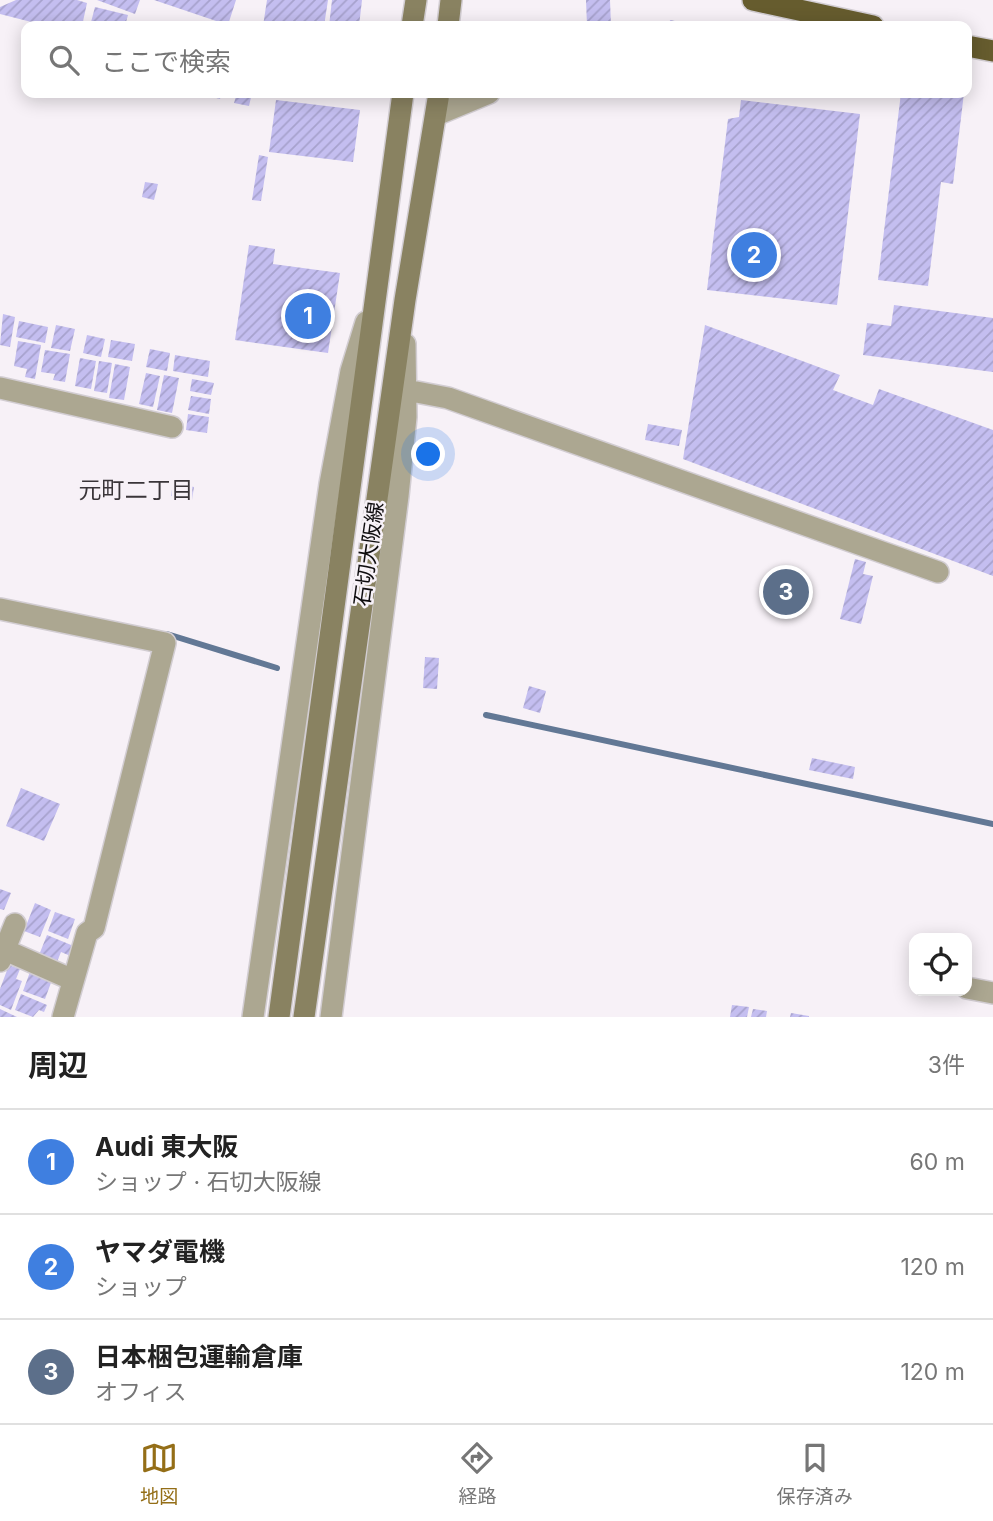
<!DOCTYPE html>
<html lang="ja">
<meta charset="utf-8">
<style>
:root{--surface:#fff;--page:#f6f6f6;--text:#222;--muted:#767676;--line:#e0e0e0;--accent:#946e17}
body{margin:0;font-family:Inter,"Noto Sans JP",sans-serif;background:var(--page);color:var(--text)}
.controls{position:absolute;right:21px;bottom:21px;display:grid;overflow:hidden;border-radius:14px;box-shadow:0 4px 18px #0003}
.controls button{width:63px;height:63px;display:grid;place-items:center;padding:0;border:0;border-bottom:2px solid var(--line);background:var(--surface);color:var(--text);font:35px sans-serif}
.you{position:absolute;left:429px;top:455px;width:24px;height:24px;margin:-18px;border:5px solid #fff;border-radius:50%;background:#1a73e8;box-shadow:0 0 0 10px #1a73e833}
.badge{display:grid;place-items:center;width:46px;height:46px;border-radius:50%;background:var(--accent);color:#fff;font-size:23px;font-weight:700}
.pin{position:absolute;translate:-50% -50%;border:4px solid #fff;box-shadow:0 2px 7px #0006}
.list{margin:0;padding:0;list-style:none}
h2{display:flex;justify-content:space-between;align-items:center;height:91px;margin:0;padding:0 28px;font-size:30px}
h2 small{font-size:23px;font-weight:400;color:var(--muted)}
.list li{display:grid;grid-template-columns:46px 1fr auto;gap:21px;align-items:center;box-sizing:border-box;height:105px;padding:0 28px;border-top:2px solid var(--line)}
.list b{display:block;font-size:26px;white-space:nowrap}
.list p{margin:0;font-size:23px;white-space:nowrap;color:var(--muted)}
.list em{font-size:23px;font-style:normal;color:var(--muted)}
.icon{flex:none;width:38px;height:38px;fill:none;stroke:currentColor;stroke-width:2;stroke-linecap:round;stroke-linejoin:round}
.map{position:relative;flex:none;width:993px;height:1017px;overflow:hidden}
.search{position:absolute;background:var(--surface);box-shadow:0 4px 18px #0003;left:21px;right:21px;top:21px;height:77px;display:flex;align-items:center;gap:18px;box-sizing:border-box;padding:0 24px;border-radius:14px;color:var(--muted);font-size:26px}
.sheet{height:406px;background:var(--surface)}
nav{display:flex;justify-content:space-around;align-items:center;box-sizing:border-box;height:98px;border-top:2px solid var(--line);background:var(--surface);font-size:19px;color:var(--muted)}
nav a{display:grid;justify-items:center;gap:4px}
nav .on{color:var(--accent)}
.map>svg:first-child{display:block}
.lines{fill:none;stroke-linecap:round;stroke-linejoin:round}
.stream{stroke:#627895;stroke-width:6}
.building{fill:url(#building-hatch)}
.minor-casing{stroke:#d2cdd2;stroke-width:24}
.secondary-casing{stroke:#d2cdd2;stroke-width:24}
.trunk-casing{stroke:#d2cdd2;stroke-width:24}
.minor{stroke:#aca791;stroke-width:21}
.secondary{stroke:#898261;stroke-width:21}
.trunk{stroke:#665c2e;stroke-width:21}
.labels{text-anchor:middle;stroke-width:5;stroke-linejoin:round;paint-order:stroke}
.street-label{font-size:21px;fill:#0f0d0f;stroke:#f7f1f7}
.neighbourhood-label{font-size:23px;fill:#3a3539;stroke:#f7f1f7}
</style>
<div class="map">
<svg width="993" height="1017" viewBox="0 0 993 1017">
<defs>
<pattern id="building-hatch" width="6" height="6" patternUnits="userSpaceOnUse" patternTransform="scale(1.75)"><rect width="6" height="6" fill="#c4bef0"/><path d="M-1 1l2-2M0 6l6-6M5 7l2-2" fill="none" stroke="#a7a2cd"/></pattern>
</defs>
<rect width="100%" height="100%" fill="#f7f1f7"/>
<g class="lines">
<!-- stream -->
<path class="stream" d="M167 634 277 668
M486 715 993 824"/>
</g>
<!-- building -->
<path class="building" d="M16 0H77L87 3 82 26H47L0 14V7Z
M97 0H140L135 14Z
M154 0H236L228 25Z
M267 0H328L324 26H263Z
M332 0H362L359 26H329Z
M586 0H610L611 26H587Z
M95 7 128 15 125 26H90Z
M670 20 695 25V26H669Z
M198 93H222L220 99Z
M237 93H252L249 106 234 103Z
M901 93H964L953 184 941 182 928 286 878 280Z
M276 100 360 110 353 162 269 152Z
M741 100 860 114 837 305 707 290 728 119 739 117Z
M259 155 268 157 261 201 252 200Z
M145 182 158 184 154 200 142 197Z
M249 245 275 249 273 264 340 273 328 353 235 340Z
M894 305 993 318V372L863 355 867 323 891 326Z
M3 314 15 317 10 347 0 345Z
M19 321 48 327 45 343 16 337Z
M56 325 75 329 70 351 51 348Z
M705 325 840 375 833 390 873 405 879 389 993 430V576L683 459Z
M87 335 105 339 101 357 83 353Z
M111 340 135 344 132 361 108 357Z
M18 341 41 345 35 379 25 377 27 369 14 366Z
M150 349 170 353 167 371 146 367Z
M45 350 70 354 65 382 53 380 55 374 41 372Z
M175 355 210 361 208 377 173 371Z
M80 358 96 361 91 389 75 386Z
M99 361 112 363 107 393 94 391Z
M115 364 130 367 124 400 109 398Z
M146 373 160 376 153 407 139 404Z
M164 375 179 378 172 413 157 410Z
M192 379 214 383 211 395 190 391Z
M191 396 211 399 209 414 188 410Z
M188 414 209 417 207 433 186 430Z
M648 424 682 430 679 446 645 440Z
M173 483 194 487 192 500 171 496Z
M855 559 866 562 863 574 873 576 861 624 840 619Z
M425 657 439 658 437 689 423 688Z
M529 686 546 691 540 713 523 708Z
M812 758 855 767 853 779 809 770Z
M21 788 60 804 44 841 6 826Z
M0 889 11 893 4 910 0 909Z
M35 903 51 910 40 937 24 931Z
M55 912 75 919 68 939 48 931Z
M47 935 76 947 73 957 61 952 57 962 39 955Z
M9 965 20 969 16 979 22 981 11 1010 0 1005V989Z
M30 972 52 980 45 999 23 991Z
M21 994 47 1005 44 1012 39 1010 33 1017 15 1010Z
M732 1005 749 1007 747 1017H730Z
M0 1009 17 1017H0Z
M753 1009 767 1011 766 1017H751Z
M791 1013 809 1016V1017H790Z"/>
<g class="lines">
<defs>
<path id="minor" d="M436 115 489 93
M0 388 172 427
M406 390 448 398 938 572
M0 609 165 643 94 928 87 933 63 1017
M5 950 73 980
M0 961 15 924
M967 988 993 993
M253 1017 330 484 351 371 366 322
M331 1017 398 496 406 417 405 344"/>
<path id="secondary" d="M412 26 416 0
M448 26 451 0
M279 1017 403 93
M304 1017 405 300 439 93"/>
<path id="trunk" d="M753 0 873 26
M967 46 993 51"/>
</defs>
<!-- minor casing -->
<use href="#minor" class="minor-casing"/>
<!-- secondary casing -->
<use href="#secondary" class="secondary-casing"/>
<!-- trunk casing -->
<use href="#trunk" class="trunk-casing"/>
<!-- minor -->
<use href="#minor" class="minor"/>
<!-- secondary -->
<use href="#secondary" class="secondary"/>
<!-- trunk -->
<use href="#trunk" class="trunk"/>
</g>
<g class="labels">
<!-- street labels -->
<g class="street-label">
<text transform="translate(369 554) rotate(-82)" y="7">石切大阪線</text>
</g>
<!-- neighbourhood labels -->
<g class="neighbourhood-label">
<text x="136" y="498">元町二丁目</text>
</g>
</g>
</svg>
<div class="controls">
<button><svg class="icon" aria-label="locate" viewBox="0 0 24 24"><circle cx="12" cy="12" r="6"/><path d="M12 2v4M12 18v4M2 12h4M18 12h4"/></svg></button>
</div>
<div class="you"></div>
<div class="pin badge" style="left:308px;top:316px;background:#3f7fe0">1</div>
<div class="pin badge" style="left:754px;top:255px;background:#3f7fe0">2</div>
<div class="pin badge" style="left:786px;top:592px;background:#5c6f8a">3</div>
<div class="search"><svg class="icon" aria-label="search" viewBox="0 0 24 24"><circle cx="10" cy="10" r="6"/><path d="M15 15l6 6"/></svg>ここで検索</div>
</div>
<section class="sheet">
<h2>周辺<small>3件</small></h2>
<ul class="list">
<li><span class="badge" style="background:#3f7fe0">1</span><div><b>Audi 東大阪</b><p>ショップ · 石切大阪線</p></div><em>60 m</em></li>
<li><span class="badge" style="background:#3f7fe0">2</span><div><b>ヤマダ電機</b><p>ショップ</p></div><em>120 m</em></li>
<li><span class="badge" style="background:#5c6f8a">3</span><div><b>日本梱包運輸倉庫</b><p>オフィス</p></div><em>120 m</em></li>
</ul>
</section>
<nav>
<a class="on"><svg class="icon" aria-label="map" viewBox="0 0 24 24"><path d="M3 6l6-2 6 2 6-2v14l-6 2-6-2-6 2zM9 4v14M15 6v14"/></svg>地図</a>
<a><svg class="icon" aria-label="directions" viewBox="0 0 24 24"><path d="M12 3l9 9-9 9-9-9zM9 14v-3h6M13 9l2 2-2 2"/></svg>経路</a>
<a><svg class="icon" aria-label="saved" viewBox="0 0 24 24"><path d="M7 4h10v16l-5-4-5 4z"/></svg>保存済み</a>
</nav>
